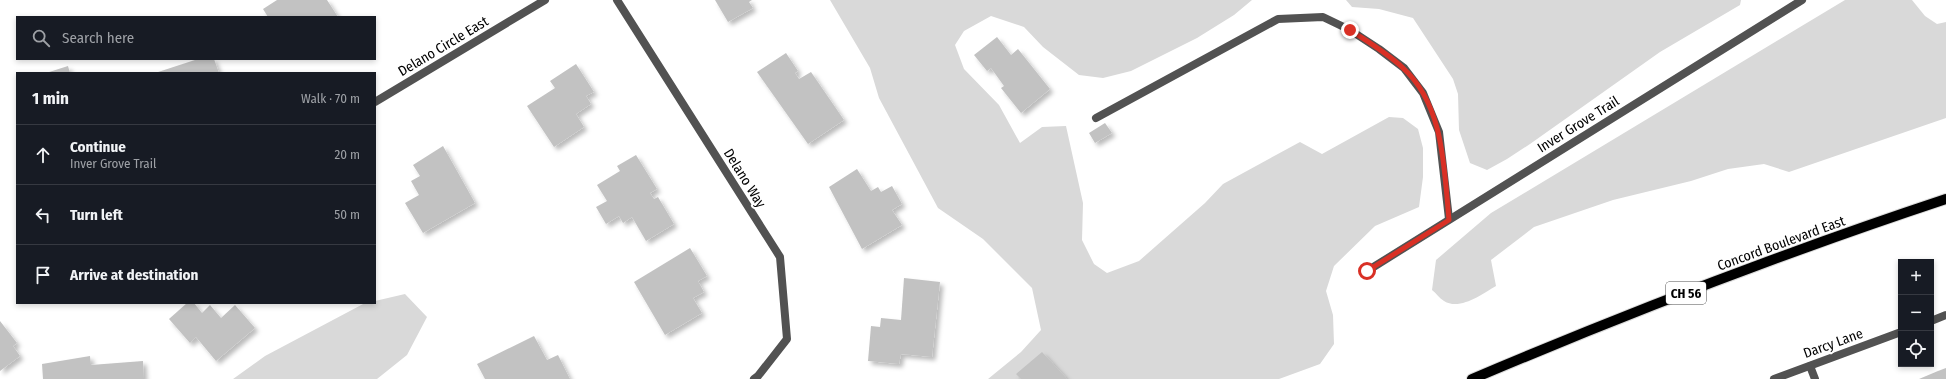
<!DOCTYPE html>
<meta charset="utf-8">
<style>
:root{--surface:#171b24;--page:#242831;--text:#f1f3f6;--muted:#9ea1a6;--line:#363941}
body{margin:0;font-family:"Fira Sans Condensed",sans-serif;background:var(--page);color:var(--text)}
.controls{position:absolute;right:12px;bottom:12px;display:grid;overflow:hidden;border-radius:0px;box-shadow:0 2px 6px #0003}
.controls button{width:36px;height:36px;display:grid;place-items:center;padding:0;border:0;border-bottom:1px solid var(--line);background:var(--surface);color:var(--text);font:20px sans-serif}
.stop{position:absolute;width:12px;height:12px;margin:-9px;border:3px solid #d93025;border-radius:50%;background:#fff}
.stop.end{background:#d93025;border-color:#fff;box-shadow:0 1px 4px #0008}
.list{margin:0;padding:0;list-style:none}
h2{display:flex;justify-content:space-between;align-items:center;height:52px;margin:0;padding:0 16px;font-size:17px}
h2 small{font-size:13px;font-weight:400;color:var(--muted)}
.list li{display:grid;grid-template-columns:26px 1fr auto;gap:12px;align-items:center;box-sizing:border-box;height:60px;padding:0 16px;border-top:1px solid var(--line)}
.list b{display:block;font-size:15px;white-space:nowrap}
.list p{margin:0;font-size:13px;white-space:nowrap;color:var(--muted)}
.list em{font-size:13px;font-style:normal;color:var(--muted)}
.icon{flex:none;width:22px;height:22px;fill:none;stroke:currentColor;stroke-width:2;stroke-linecap:round;stroke-linejoin:round}
.map{position:relative;flex:none;width:1946px;height:379px;overflow:hidden}
.search{position:absolute;background:var(--surface);box-shadow:0 2px 6px #0003;left:16px;top:16px;width:360px;height:44px;display:flex;align-items:center;gap:10px;box-sizing:border-box;padding:0 14px;border-radius:0px;color:var(--muted);font-size:15px}
.panel{position:absolute;background:var(--surface);box-shadow:0 2px 6px #0003;left:16px;top:72px;width:360px;height:232px;border-radius:0px}
.map>svg:first-child{display:block}
.green{fill:#d9d9d9}
.building{fill:#c2c2c2;filter:url(#shadow)}
.lines{fill:none;stroke-linecap:round;stroke-linejoin:round}
.primary-casing{stroke:#dbdbdb;stroke-width:12}
.lane{stroke:#525252;stroke-width:8}
.street{stroke:#525252;stroke-width:8}
.primary{stroke:#000;stroke-width:10}
.route{stroke:#d93025;stroke-width:5}
.labels{text-anchor:middle;stroke-width:4;stroke-linejoin:round;paint-order:stroke}
.shield{fill:#fff;stroke:#4c4c4c;stroke-width:1}
.shield-label{font-size:13px;font-weight:bold;fill:#000}
.street-label{font-size:14px;fill:#000;stroke:#fff}
</style>
<div class="map">
<svg width="1946" height="379" viewBox="0 0 1946 379">
<defs>
<filter id="shadow"><feDropShadow dx="3.5" dy="3.5" stdDeviation="2" flood-color="#0004"/></filter>
</defs>
<rect width="100%" height="100%" fill="#fff"/>
<!-- green -->
<path class="green" d="M830 0H1252L1234 15 1197 38 1131 71 1103 78 1079 75 1043 47 1024 27 991 16 964 31 955 45 964 69 999 105 1020 143 1042 127 1066 126 1083 203 1082 240 1094 264 1107 273 1139 261 1205 203 1223 184 1300 142 1322 154 1389 117 1403 118 1418 129 1423 148V177L1419 207 1375 226 1334 266 1326 291 1333 315 1334 344 1320 364 1279 379H988L1021 352 1041 330 1032 288 983 239 938 208 879 98 870 68Z
M1346 0H1741L1740 5 1660 52 1530 144 1507 159 1487 170 1470 163 1459 130 1458 94 1453 79 1413 18 1379 9 1352 7Z
M1845 0H1912L1925 16 1937 24 1946 22V118L1789 172 1764 164 1728 169 1691 181 1613 200 1534 227 1491 260 1496 286C1482 294 1460 311 1444 301 1439 298 1436 293 1432 290L1436 260 1491 213Z
M405 294 427 317 407 355 377 379H233L265 356 365 303H375V301Z"/>
<!-- building -->
<path class="building" d="M277 0H327L338 17H268L263 9Z
M715 0H752L749 2 753 8 728 22Z
M997 37 1011 55 1018 49 1050 89 1021 113 1001 88 1004 86 991 68 987 71 974 55Z
M786 53 798 71 795 73 799 79 811 72 844 120 808 144 757 72Z
M198 59H214L219 73H155Z
M576 64 594 92 586 96 591 104 576 114 584 127 554 147 527 106 555 88 550 81Z
M68 66 70 73H46Z
M1105 123 1112 133 1095 143 1089 133Z
M443 146 475 203 423 233 405 203 419 195 411 181 420 176 413 165Z
M636 155 657 189 650 193 654 199 658 197 674 224 646 241 632 217 623 223 619 216 606 224 596 207 607 201 597 185 620 171 617 166Z
M857 169 871 191 878 187 881 192 892 186 902 204 892 210 902 225 862 249 829 187Z
M690 248 707 276 698 281 704 292 693 298 702 313 665 335 634 282Z
M904 278 940 282 932 357 901 354 899 364 868 361 871 326 880 327 881 318 901 320Z
M187 303H194L202 313 210 305 221 318 235 305 255 328 216 361 196 337 190 343 169 319Z
M0 321 17 343 13 346 20 356 0 371Z
M534 336 547 360 558 355 570 379H485L477 364Z
M1042 352 1067 379H1021L1016 374Z
M90 356 91 365 143 361 144 379H43L42 364Z
M1946 368V379H1919L1938 371Z"/>
<g class="lines">
<defs>
<path id="primary" d="M1472 379C1628 313 1786 252 1946 199"/>
</defs>
<!-- primary casing -->
<use href="#primary" class="primary-casing"/>
<!-- lane -->
<path class="lane" d="M1096 118 1278 19 1323 17 1350 30 1379 49 1404 68 1423 93 1439 132 1449 219
M1810 366 1815 379"/>
<!-- street -->
<path class="street" d="M617 0 780 257 787 339 758 376 754 379
M375 102 545 0
M1367 271 1802 0
M1931 321 1946 315
M1774 379 1901 332"/>
<!-- primary -->
<use href="#primary" class="primary"/>
</g>
<g class="lines">
<!-- route -->
<path class="route" d="M1350 30C1368 42 1387 53 1403 68 1444 105 1444 168 1449 220L1367 271"/>
</g>
<g class="labels">
<!-- shield labels -->
<rect class="shield" x="1666" y="282" width="40" height="22" rx="3"/>
<g class="shield-label">
<text x="1686" y="298">CH 56</text>
</g>
<!-- street labels -->
<g class="street-label">
<text transform="translate(443 46) rotate(-31)" y="5">Delano Circle East</text>
<text transform="translate(1578 124) rotate(-32)" y="5">Inver Grove Trail</text>
<text transform="translate(745 178) rotate(58)" y="5">Delano Way</text>
<text transform="translate(1781 243) rotate(-20)" y="5">Concord Boulevard East</text>
<text transform="translate(1833 343) rotate(-20)" y="5">Darcy Lane</text>
</g>
</g>
</svg>
<div class="controls">
<button>+</button>
<button>−</button>
<button><svg class="icon" aria-label="locate" viewBox="0 0 24 24"><circle cx="12" cy="12" r="6"/><path d="M12 2v4M12 18v4M2 12h4M18 12h4"/></svg></button>
</div>
<div class="stop" style="left:1367px;top:271px"></div>
<div class="stop end" style="left:1350px;top:30px"></div>
<div class="search"><svg class="icon" aria-label="search" viewBox="0 0 24 24"><circle cx="10" cy="10" r="6"/><path d="M15 15l6 6"/></svg>Search here</div>
<section class="panel">
<h2>1 min<small>Walk · 70 m</small></h2>
<ul class="list">
<li><svg class="icon" aria-label="ahead" viewBox="0 0 24 24"><path d="M12 20V5M6 11l6-6 6 6"/></svg><div><b>Continue</b><p>Inver Grove Trail</p></div><em>20 m</em></li>
<li><svg class="icon" aria-label="left" viewBox="0 0 24 24"><path d="M17 20v-9H6M10 6l-5 5 5 5"/></svg><div><b>Turn left</b></div><em>50 m</em></li>
<li><svg class="icon" aria-label="arrive" viewBox="0 0 24 24"><path d="M6 21V4h12l-3 4 3 4H6"/></svg><div><b>Arrive at destination</b></div></li>
</ul>
</section>
</div>
